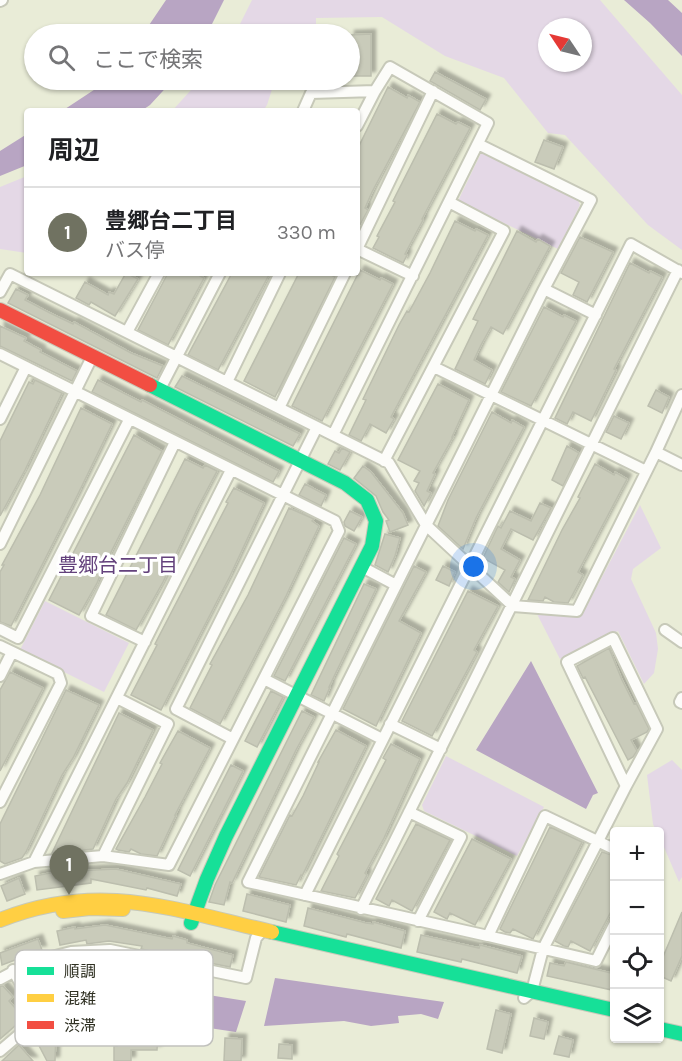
<!DOCTYPE html>
<html lang="ja">
<meta charset="utf-8">
<style>
:root{--surface:#fff;--page:#f6f6f6;--text:#202124;--muted:#757577;--line:#e0e0e0;--accent:#707261}
body{margin:0;font-family:Karla,"Noto Sans JP",sans-serif;background:var(--page);color:var(--text)}
.controls{position:absolute;right:18px;bottom:18px;display:grid;overflow:hidden;border-radius:6px;box-shadow:0 2px 4px #0004}
.controls button{width:54px;height:54px;display:grid;place-items:center;padding:0;border:0;border-bottom:2px solid var(--line);background:var(--surface);color:var(--text);font:30px sans-serif}
.compass{position:absolute;left:538px;top:18px;width:54px;height:54px;border-radius:50%;background:var(--surface);box-shadow:0 2px 4px #0004;rotate:305deg}
.you{position:absolute;left:474px;top:567px;width:21px;height:21px;margin:-15px;border:4px solid #fff;border-radius:50%;background:#1a73e8;box-shadow:0 0 0 9px #1a73e833}
.badge{display:grid;place-items:center;width:39px;height:39px;border-radius:50%;background:var(--accent);color:#fff;font-size:20px;font-weight:700}
.pin{position:absolute;translate:-50% -50px;filter:drop-shadow(0 2px 3px #0008)}
.pin::after{content:'';position:absolute;top:32px;width:21px;height:18px;background:inherit;clip-path:polygon(0 0,100% 0,50% 100%)}
.list{margin:0;padding:0;list-style:none}
h2{display:flex;justify-content:space-between;align-items:center;height:78px;margin:0;padding:0 24px;font-size:26px}
h2 small{font-size:20px;font-weight:400;color:var(--muted)}
.list li{display:grid;grid-template-columns:39px 1fr auto;gap:18px;align-items:center;box-sizing:border-box;height:90px;padding:0 24px;border-top:2px solid var(--line)}
.list b{display:block;font-size:22px;white-space:nowrap}
.list p{margin:0;font-size:20px;white-space:nowrap;color:var(--muted)}
.list em{font-size:20px;font-style:normal;color:var(--muted)}
.icon{flex:none;width:33px;height:33px;fill:none;stroke:currentColor;stroke-width:2;stroke-linecap:round;stroke-linejoin:round}
.map{position:relative;flex:none;width:682px;height:1061px;overflow:hidden}
.search{position:absolute;background:var(--surface);box-shadow:0 2px 4px #0004;left:24px;top:24px;width:336px;height:66px;display:flex;align-items:center;gap:15px;box-sizing:border-box;padding:0 21px;border-radius:33px;color:var(--muted);font-size:22px}
.panel{position:absolute;background:var(--surface);box-shadow:0 2px 4px #0004;left:24px;top:108px;width:336px;height:168px;border-radius:6px}
.map>svg:first-child{display:block}
.green{fill:#e4d8e6;fill-rule:evenodd}
.water{fill:#b8a5c3}
.building{fill:#c9cbba;stroke:#bcbeae;stroke-width:1.5;filter:url(#shadow)}
.lines{fill:none;stroke-linecap:round;stroke-linejoin:round}
.street-casing{stroke:#c7c9b9;stroke-width:14}
.fast-casing{stroke:#c7c9b9;stroke-width:16}
.slow-casing{stroke:#c7c9b9;stroke-width:16}
.jam-casing{stroke:#c7c9b9;stroke-width:16}
.street{stroke:#fcfcf9;stroke-width:10}
.fast{stroke:#16e098;stroke-width:14}
.slow{stroke:#ffcf43;stroke-width:14}
.jam{stroke:#f24e42;stroke-width:14}
.labels{text-anchor:middle;stroke-width:6;stroke-linejoin:round;paint-order:stroke}
.neighbourhood-label{font-size:20px;fill:#63417c;stroke:#fff}
.key{fill:#fff;stroke:#c1c1bd;stroke-width:1.5}
.key-label{font-size:16px;fill:#2f3022}
</style>
<div class="map">
<svg width="682" height="1061" viewBox="0 0 682 1061">
<defs>
<filter id="shadow"><feDropShadow dx="4.5" dy="-4.5" stdDeviation="1.5" flood-color="#0004"/></filter>
</defs>
<rect width="100%" height="100%" fill="#e9ecd7"/>
<!-- green -->
<path class="green" d="M252 0H600L682 95V250L648 225 565 135 548 133 504 78 445 56 382 17 316 18V34H235ZM547 27H583V63H547Z
M200 80H275L267 105 263 111H172Z
M482 151 577 198 580 205 558 249 458 201Z
M27 176V253L0 249V187Z
M640 505 661 548 633 569 631 579 656 633 658 649 654 673 644 684 618 631 560 659 537 614 582 615Z
M45 601 129 643 104 692 20 650Z
M446 756 544 807 517 856 424 811 422 805Z
M672 760 682 770V877L679 882 660 838V832L656 831 653 824 647 775Z"/>
<!-- water -->
<path class="water" d="M166 0H224L207 34H143Z
M624 0H668L682 13V56L650 23Z
M109 80H173L150 105 141 111H62Z
M27 134V165L0 176V151Z
M531 661 598 793 593 795 586 809 476 750Z
M275 978 444 1002 438 1019 421 1014 398 1016 399 1023 371 1026 344 1021 264 1026Z
M171 989 246 1001 236 1032 162 1021Z"/>
<!-- building -->
<path class="building" d="M371 34V76H350V35Z
M435 72 486 99 480 110 430 81Z
M388 87 407 98 408 95 420 102 372 192 365 208 368 210 357 230V150Z
M437 114 456 124 458 122 470 128 422 219 423 220 405 254 407 255 403 263 373 248 379 237 377 236 395 202 393 201Z
M544 140 563 147 554 169 535 162Z
M455 221 475 231 476 229 488 235 391 417 394 419 386 433 370 424 361 441 349 435 366 400 363 399 399 325 407 311 409 312 430 273Z
M517 231 536 242 538 239 550 246 503 334 491 327 481 345 474 360 492 370 485 384 455 369 478 321 473 319Z
M580 237 613 252 587 302 573 295 579 282 561 273Z
M630 263 649 273 650 271 662 277 614 369 616 370 591 421 573 412 567 424 555 418Z
M360 270 380 280 381 278 393 284 322 421 292 406Z
M126 273 138 279 115 316 91 302 89 305 76 298 85 282 108 295 109 292 114 294Z
M168 273H195L204 278 168 345 138 330Z
M232 273H270L218 370 188 355Z
M299 273H328L335 277 275 397 244 381Z
M16 289 28 295 25 300 50 313 73 324 74 322 131 353 163 366 157 378 8 303Z
M544 307 563 317 564 315 576 321 531 406 501 392Z
M0 326 26 338 24 341 41 350 40 352 77 371 72 381 0 346Z
M182 376 300 434 293 446 175 387Z
M35 380 62 393 25 470 0 516V441L29 382 33 384Z
M98 380 141 402 142 400 279 471 273 482 92 392Z
M438 384 469 400 452 437H453L433 473 435 474 427 491 431 493 424 506 415 491 419 483 414 481 420 471 398 460Z
M656 390 669 397 662 413 648 406Z
M81 408 112 424 77 496 11 626 0 622V572L4 565H2L40 495Z
M492 412 511 423 512 420 524 427 476 518 463 549 438 526 448 500Z
M614 416 629 423 621 439 606 432Z
M134 435 162 451 105 564 97 583 79 615 49 600Z
M567 446 579 453 563 486 552 480Z
M342 448 350 452 340 470 328 464 335 451 339 453Z
M185 459 203 468 205 465 217 471 197 509 163 582 136 630 106 615Z
M595 464 614 475 615 472 627 479 578 572 583 575 568 603 554 602 545 597 543 601 528 600 562 530 580 498 578 497Z
M363 466 371 472 403 513 408 525 390 532 386 521 389 520 383 512 376 496 354 478Z
M305 484 326 495 321 506 299 495Z
M234 488 264 503 230 576 161 710 131 695 157 645 155 644 228 503 226 502Z
M540 503 551 508 533 540 511 529 501 549 520 560 511 577 515 579 509 592 498 582 505 570 483 558 498 526 501 528 510 511 531 521Z
M289 508 314 519 312 521 319 526 286 596 220 724 190 708 212 665 210 664 248 595Z
M350 511 362 517 354 531 345 526 344 522Z
M385 534 400 538 395 556 388 572 375 565Z
M344 538 356 544 285 681 274 676Z
M414 566 426 572 399 621 421 633 376 726 343 709Z
M443 566 455 572 449 586 436 580Z
M364 584 376 589 329 687H330L324 701 311 695Z
M468 591 498 606 474 650 477 652 432 736 402 721Z
M609 648 622 680 634 704 636 703 649 729 647 732 631 740 637 751 633 757 628 760 585 677 583 678 577 666Z
M10 672 43 688 0 771V690Z
M66 690 99 705 73 758 62 775 26 852 22 858 5 864 0 861V824Z
M271 691 283 697 257 747 245 741Z
M302 711 314 717 296 750 232 883 230 882 224 905 209 902 215 885Z
M119 713 153 730 127 783 116 799 93 849 77 851 70 848 68 851 52 853Z
M336 730 366 746 302 876 301 875 296 885 259 877 290 815 292 816 303 796 319 762H318Z
M178 731 210 748 175 815H176L157 856 141 854 131 849 129 852 118 850 116 849 145 797 162 764 160 763Z
M391 744 420 759 384 838 365 873 367 875 355 898 321 891 339 856 337 854 386 760 383 758Z
M231 765 243 771 190 876 178 870Z
M416 824 450 840 412 911 392 900 389 906 376 899Z
M550 827 582 842 533 939 513 929 510 933 505 932 500 929Z
M472 839 511 859 475 925 450 913 447 919 434 912Z
M602 852 615 856V904L590 951 571 941 568 947 564 946 555 941Z
M116 869 181 884 177 896 147 888 146 890 91 879V883L37 890 35 876 55 872Z
M19 878 25 894 7 901 1 886Z
M247 894 290 905 286 922 243 911Z
M308 908 366 923 373 924V922L405 931 401 948 347 934 346 937 304 926Z
M682 912V956L671 981 660 976V964Z
M105 925 172 939 173 936 187 940V943L233 955 230 967 141 949 142 946 109 941 87 944 86 940 60 945 57 931 75 927V929Z
M421 935 479 948 480 945 522 956 517 973 462 959 461 962 417 952Z
M38 939 42 950 31 951V954L2 965 0 953Z
M566 962 615 974 612 990 547 976 550 963 564 966Z
M0 986H3L13 997 9 1001 24 1018 0 1039Z
M136 1002 148 1003 147 1030 158 1031 157 1050H131V1061H114V1046H117L118 1022 135 1023Z
M496 1010 511 1014 502 1053 487 1049Z
M534 1018 548 1022 544 1039 530 1036Z
M53 1024 56 1029 55 1061H47L33 1034Z
M559 1036 573 1040 569 1057 554 1054Z
M225 1038 242 1039 241 1061H224Z
M279 1044 292 1045V1059L278 1058Z
M19 1045 33 1061H2Z"/>
<g class="lines">
<defs>
<path id="street" d="M0 1 2 0
M303 111 311 93 375 91 390 67 488 123 333 435
M357 126 375 91
M478 144 591 200 544 289 248 882 488 936
M357 249 433 91
M357 249 413 276
M544 289 596 315
M0 292 10 274 389 463 426 525 513 606 577 611 656 452 682 465
M127 332 159 273
M0 354 335 521 339 531 169 865 103 856 34 862 0 874
M434 367 646 471
M227 382 280 273
M159 391 220 273
M279 408 345 273
M0 419 26 367
M656 452 682 395
M384 461 504 231 449 202
M0 544 92 357
M362 567 396 585
M0 629 18 638 129 420
M665 630 682 642
M613 638 657 729 626 786 567 662Z
M145 642 91 616 175 442
M0 646 58 674 61 683 0 802
M0 676 12 652
M264 679 382 739
M682 698 680 702 682 703
M390 724 441 749
M233 739 176 709 317 427
M409 812 461 837 418 921
M614 849 545 816 488 936 596 961 614 925
M103 856 168 724 117 698
M34 862 231 470
M305 895 631 244 682 273
M361 909 678 270
M13 970 28 997C55 987 85 977 114 982 128 984 142 988 155 992L166 961
M0 979 32 962 71 952 110 950 246 978 256 938 263 930
M524 998 532 991 543 949 626 786
M0 1051 39 1018 28 997"/>
<path id="fast" d="M150 385 345 483 367 500 376 521 372 546 226 836 207 879 191 923
M272 932 614 1010
M660 1029 682 1034"/>
<path id="slow" d="M63 911 90 908 123 909
M0 920C100 880 174 910 272 932"/>
<path id="jam" d="M0 310 150 385"/>
</defs>
<!-- street casing -->
<use href="#street" class="street-casing"/>
<!-- fast casing -->
<use href="#fast" class="fast-casing"/>
<!-- slow casing -->
<use href="#slow" class="slow-casing"/>
<!-- jam casing -->
<use href="#jam" class="jam-casing"/>
<!-- street -->
<use href="#street" class="street"/>
<!-- fast -->
<use href="#fast" class="fast"/>
<!-- slow -->
<use href="#slow" class="slow"/>
<!-- jam -->
<use href="#jam" class="jam"/>
</g>
<g class="labels">
<!-- neighbourhood labels -->
<g class="neighbourhood-label">
<text x="118" y="572">豊郷台二丁目</text>
</g>
</g>
<!-- legend -->
<rect x="15" y="950" width="198" height="96" rx="9" class="key"/>
<rect x="27" y="967" width="27" height="8" fill="#16e098"/>
<rect x="27" y="994" width="27" height="8" fill="#ffcf43"/>
<rect x="27" y="1021" width="27" height="8" fill="#f24e42"/>
<g class="key-label">
<text x="64" y="977">順調</text>
<text x="64" y="1004">混雑</text>
<text x="64" y="1031">渋滞</text>
</g>
</svg>
<div class="controls">
<button>+</button>
<button>−</button>
<button><svg class="icon" aria-label="locate" viewBox="0 0 24 24"><circle cx="12" cy="12" r="6"/><path d="M12 2v4M12 18v4M2 12h4M18 12h4"/></svg></button>
<button><svg class="icon" aria-label="layers" viewBox="0 0 24 24"><path d="M12 4l9 5-9 5-9-5zM3 14l9 5 9-5"/></svg></button>
</div>
<svg class="compass" viewBox="-18 -18 36 36"><path d="M0-13l5 13h-10z" fill="#e53935"/><path d="M0 13l5-13h-10z" fill="#757577"/></svg>
<div class="you"></div>
<div class="pin badge" style="left:69px;top:895px">1</div>
<div class="search"><svg class="icon" aria-label="search" viewBox="0 0 24 24"><circle cx="10" cy="10" r="6"/><path d="M15 15l6 6"/></svg>ここで検索</div>
<section class="panel">
<h2>周辺<small></small></h2>
<ul class="list">
<li><span class="badge">1</span><div><b>豊郷台二丁目</b><p>バス停</p></div><em>330 m</em></li>
</ul>
</section>
</div>
